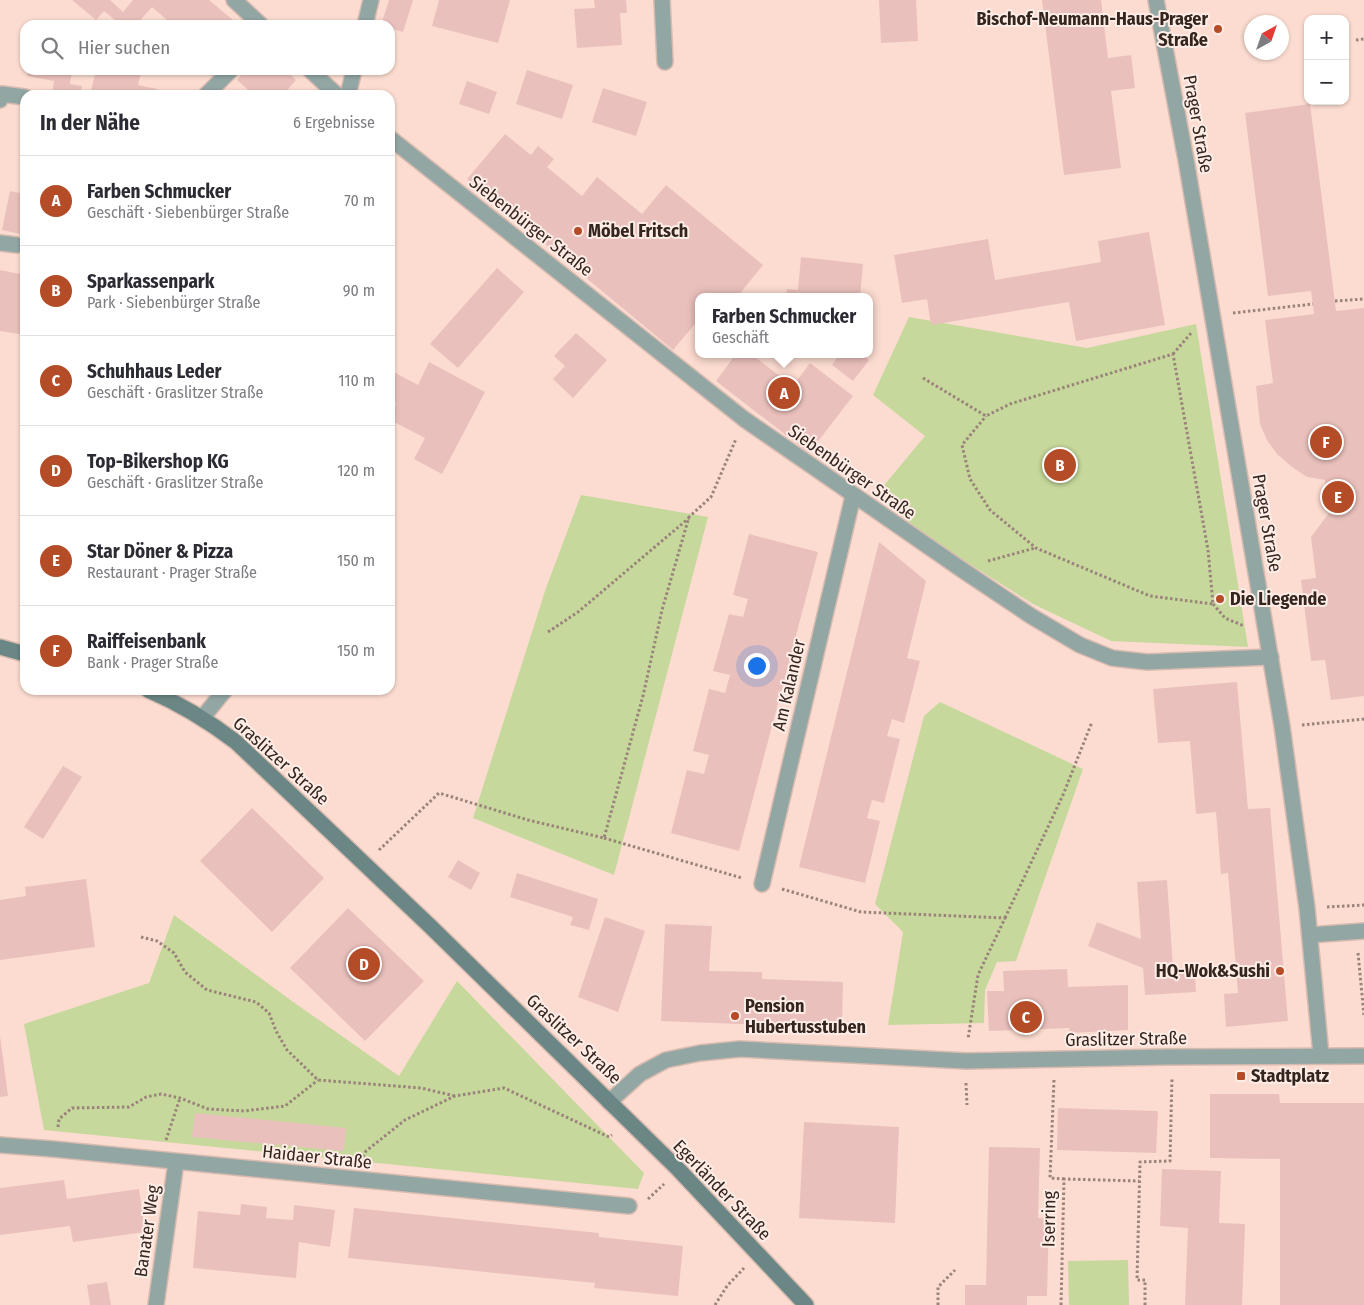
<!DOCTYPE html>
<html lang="de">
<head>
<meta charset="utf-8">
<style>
	:root { --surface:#fff; --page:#f2f2f3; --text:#2b2b33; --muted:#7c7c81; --line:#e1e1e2; --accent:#b34c27 }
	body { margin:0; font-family:"Fira Sans Condensed",sans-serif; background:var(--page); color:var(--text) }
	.controls { position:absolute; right:15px; top:15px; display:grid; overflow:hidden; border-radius:10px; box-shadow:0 1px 4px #0004 }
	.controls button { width:45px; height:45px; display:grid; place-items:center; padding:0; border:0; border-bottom:1px solid var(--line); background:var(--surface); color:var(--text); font:25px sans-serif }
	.compass { position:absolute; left:1244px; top:15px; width:45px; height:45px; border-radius:50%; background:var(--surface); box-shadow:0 1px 4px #0004; rotate:40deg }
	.you { position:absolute; left:756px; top:665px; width:18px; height:18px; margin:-12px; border:4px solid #fff; border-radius:50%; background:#1a73e8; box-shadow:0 0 0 8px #1a73e833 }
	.badge { display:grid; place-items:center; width:32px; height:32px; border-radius:50%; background:var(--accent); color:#fff; font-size:16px; font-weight:700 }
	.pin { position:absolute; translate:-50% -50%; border:2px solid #fff; box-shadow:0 1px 5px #0006 }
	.popup { position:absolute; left:695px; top:293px; width:178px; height:65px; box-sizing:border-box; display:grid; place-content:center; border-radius:10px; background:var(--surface); filter:drop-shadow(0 1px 4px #0005); font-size:16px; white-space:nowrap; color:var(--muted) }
	.popup b { font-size:19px; color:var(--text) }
	.popup::after { content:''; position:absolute; left:50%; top:100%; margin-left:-10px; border:10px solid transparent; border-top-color:var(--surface) }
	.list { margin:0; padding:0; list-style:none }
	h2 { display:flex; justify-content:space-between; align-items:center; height:65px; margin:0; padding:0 20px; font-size:21px }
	h2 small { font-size:16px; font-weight:400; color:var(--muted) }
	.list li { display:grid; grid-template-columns:32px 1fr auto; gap:15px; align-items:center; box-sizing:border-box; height:90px; padding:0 20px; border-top:1px solid var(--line) }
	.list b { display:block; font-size:19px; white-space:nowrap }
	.list p { margin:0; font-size:16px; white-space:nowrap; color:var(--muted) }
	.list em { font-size:16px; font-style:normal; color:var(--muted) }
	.icon { flex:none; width:28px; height:28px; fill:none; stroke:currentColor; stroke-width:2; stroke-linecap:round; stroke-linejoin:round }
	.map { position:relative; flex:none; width:1364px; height:1305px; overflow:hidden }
	.search { position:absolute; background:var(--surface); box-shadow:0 1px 4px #0004; left:20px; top:20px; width:375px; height:55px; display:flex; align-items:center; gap:12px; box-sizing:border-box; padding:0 18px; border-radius:15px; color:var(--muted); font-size:19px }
	.panel { position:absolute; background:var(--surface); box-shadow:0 1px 4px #0004; left:20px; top:90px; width:375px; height:605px; border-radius:15px }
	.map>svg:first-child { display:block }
</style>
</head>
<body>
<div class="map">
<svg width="1364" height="1305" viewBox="0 0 1364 1305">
	<rect width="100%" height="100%" fill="#fcdcd0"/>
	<!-- green -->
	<g fill="#c6d89b">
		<polygon points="909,317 1087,348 1196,324 1248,647 1111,641 1033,604 930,539 876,495 925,436 873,395"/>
		<polygon points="581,495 708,517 614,875 473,818 546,588"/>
		<polygon points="940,702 1083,769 1016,961 997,962 985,990 984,1023 888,1025 903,932 875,904 924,716"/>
		<polygon points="174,915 296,1004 399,1076 457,981 644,1173 638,1189 44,1130 24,1024 149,983"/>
		<polygon points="1128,1260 1129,1305 1069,1305 1068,1261"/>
	</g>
	<!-- building -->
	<g fill="#eac0bc">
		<polygon points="72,0 110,0 123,12 133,0 209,0 239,25 173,25 152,7 136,25 121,25 104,11 96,20"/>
		<polygon points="389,0 413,0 403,32 390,28 390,25 381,25"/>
		<polygon points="439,0 510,0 498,43 432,26"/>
		<polygon points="594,0 626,0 627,13 620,13 622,45 577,48 574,9 595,8"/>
		<polygon points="879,0 916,0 918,41 881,43"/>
		<polygon points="1042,0 1101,0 1108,58 1131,55 1135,88 1111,91 1121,168 1064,175"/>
		<polygon points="28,70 72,70 70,84 82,86 80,95 52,95 54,81 27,76"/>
		<polygon points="96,70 130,70 141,72 138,85 157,89 155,95 90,95"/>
		<polygon points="204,70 220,70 213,77"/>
		<polygon points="245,70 285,70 296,80 283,95 254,95 237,80"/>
		<polygon points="527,70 573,85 562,119 516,104"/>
		<polygon points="467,81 497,92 489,114 459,104"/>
		<polygon points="603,88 647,102 636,136 592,122"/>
		<polygon points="1310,104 1336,311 1364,308 1364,696 1331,700 1325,660 1311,661 1301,580 1316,578 1311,537 1329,513 1325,480 1307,477 1292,467 1277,454 1267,440 1260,424 1256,386 1273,383 1265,320 1314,314 1311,291 1268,296 1245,113"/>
		<polygon points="505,134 531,155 538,146 554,159 547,167 582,196 597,177 642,214 666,185 763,265 737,297 699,297 699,319 673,350 467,179"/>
		<polygon points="10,191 25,194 25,235 2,230"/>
		<polygon points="1149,232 1165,325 1076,341 1069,302 931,325 927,299 902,303 894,255 988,239 995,280 1101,262 1098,241"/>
		<polygon points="801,257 863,264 860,297 786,297 787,289 798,290"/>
		<polygon points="497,268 524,292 458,368 430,344"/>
		<polygon points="0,270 25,275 25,335 0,331"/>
		<polygon points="576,333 607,360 573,398 553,379 565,366 554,356"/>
		<polygon points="736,354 751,354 793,386 810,363 853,396 809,453 716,381"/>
		<polygon points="840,354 862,354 869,360 853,381 832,365"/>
		<polygon points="429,362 485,392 442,474 414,459 425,438 390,420 390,415 396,403 390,400 390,370 418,385"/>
		<polygon points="749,534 818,552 739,851 671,833 687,770 704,774 709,755 693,751 709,689 725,693 730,675 713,671 729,614 743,617 748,599 733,595"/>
		<polygon points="879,542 926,581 907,658 920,661 904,723 892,719 887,736 900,739 884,803 872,800 867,818 880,821 865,883 799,867"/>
		<polygon points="1237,682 1248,809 1270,808 1288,1021 1226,1027 1224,994 1238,993 1228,873 1221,874 1216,812 1196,814 1190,741 1158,743 1153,689"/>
		<polygon points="63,766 82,777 43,839 24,827"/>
		<polygon points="252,808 324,878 272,932 200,861"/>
		<polygon points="458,860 480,873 471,890 448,877"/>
		<polygon points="517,873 598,899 589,930 570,925 573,917 510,897"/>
		<polygon points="86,879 95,947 0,960 0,900 26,896 25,887"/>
		<polygon points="1167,880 1173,968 1194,967 1196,992 1145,995 1143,968 1088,946 1097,922 1141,939 1137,882"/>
		<polygon points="348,908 424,981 365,1041 290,968"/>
		<polygon points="605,917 645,931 618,1012 578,997"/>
		<polygon points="665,924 712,926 709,971 762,972 762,979 843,982 842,1028 661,1021"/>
		<polygon points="1067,969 1068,987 1128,985 1128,1030 1070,1033 1069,1028 989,1031 987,991 1004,991 1003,971"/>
		<polygon points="0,1036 8,1096 0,1097"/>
		<polygon points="1210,1094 1279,1094 1280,1103 1364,1103 1364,1305 1280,1305 1280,1159 1210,1158"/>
		<polygon points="1058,1108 1158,1111 1156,1153 1057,1150"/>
		<polygon points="195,1113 346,1128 344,1151 192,1137"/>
		<polygon points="804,1122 899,1127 895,1223 799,1218"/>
		<polygon points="989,1147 1040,1148 1038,1218 1049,1218 1047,1296 1027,1296 1027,1305 965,1305 965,1285 986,1285"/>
		<polygon points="1162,1169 1221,1171 1219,1223 1245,1224 1242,1305 1185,1305 1188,1228 1160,1226"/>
		<polygon points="64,1180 67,1199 139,1189 145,1232 73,1242 70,1226 0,1235 0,1188"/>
		<polygon points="241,1204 267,1207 266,1218 293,1220 294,1205 335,1210 330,1247 299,1242 296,1278 193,1268 198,1211 240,1215"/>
		<polygon points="354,1208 599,1233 599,1237 683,1246 678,1296 594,1288 595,1283 348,1258"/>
		<polygon points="107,1282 111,1305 90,1305 87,1285"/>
	</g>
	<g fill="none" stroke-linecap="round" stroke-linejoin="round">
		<!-- lane casing -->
		<g stroke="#d8bbb0" stroke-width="18">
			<g id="lane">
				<polyline points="662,0 665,62"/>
				<polyline points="206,95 231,70"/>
				<polyline points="0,100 2,94 25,97"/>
				<polyline points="0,243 17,245"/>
				<polyline points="1310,935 1364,931"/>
			</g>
		</g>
		<!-- street casing -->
		<g stroke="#d8bbb0" stroke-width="18">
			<g id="street">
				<polyline points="234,0 261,25"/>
				<polyline points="1156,0 1186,160 1282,726 1307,908 1321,1055"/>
				<polyline points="365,25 371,0"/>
				<polyline points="310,70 337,95"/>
				<polyline points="348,95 354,70"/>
				<polyline points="390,138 744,419 961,569 1031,616 1080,645 1112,658 1147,662 1271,657"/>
				<polyline points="203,717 225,690"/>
				<polyline points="762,884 853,496"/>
				<polyline points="609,1102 640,1074 666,1060 700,1053 740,1049 966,1061 1166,1057 1364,1056"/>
				<polyline points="0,1145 53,1149 629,1206"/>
				<polyline points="156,1305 176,1162"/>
			</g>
		</g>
		<!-- secondary casing -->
		<g stroke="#d8bbb0" stroke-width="18">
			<g id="secondary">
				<polyline points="0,647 25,654"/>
				<path d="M148 690C181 704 207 720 236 742L431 927 679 1170 806 1305"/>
			</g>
		</g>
		<!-- path -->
		<g stroke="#9a837a" stroke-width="3" stroke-dasharray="2.5 2.5" stroke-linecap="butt">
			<polyline points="1356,40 1364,39"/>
			<polyline points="1335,301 1364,299"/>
			<polyline points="1233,313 1313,304"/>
			<polyline points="1173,354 1192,332"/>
			<polyline points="923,378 986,416 1010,404 1173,354 1208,550 1213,604 1150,596 1036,548 990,510 970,479 962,445 986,416"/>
			<polyline points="988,561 1035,548"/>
			<polyline points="1213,604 1225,618 1244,626"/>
			<polyline points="548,632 578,612 689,518"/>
			<polyline points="1302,725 1364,719"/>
			<polyline points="604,838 742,878"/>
			<polyline points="379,850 439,793 528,820 604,838 643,696 662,610 689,517 711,497 736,439"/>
			<polyline points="782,889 861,912 1005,918 978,975 968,1039"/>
			<polyline points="1327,907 1364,905"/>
			<polyline points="1005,918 1063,795 1092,722"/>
			<polyline points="141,937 157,941 174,953 185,972 207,990 256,1002 269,1013 276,1031 287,1050 318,1080 421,1088 455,1096"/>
			<polyline points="1358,953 1364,1015"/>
			<polyline points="1054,1080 1050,1178 1064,1179"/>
			<polyline points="966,1083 967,1105"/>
			<polyline points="58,1127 59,1119 72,1108 129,1107 146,1097 161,1094 180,1098 208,1109 244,1111 285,1106 318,1080"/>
			<polyline points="166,1140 180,1098"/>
			<polyline points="363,1157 366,1151 405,1120 455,1096 504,1088 609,1137 612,1135"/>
			<polyline points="648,1199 664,1184"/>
			<polyline points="715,1305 727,1286 744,1268"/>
			<polyline points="938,1305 938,1287 955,1270"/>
			<polyline points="1061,1305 1064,1179 1139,1181"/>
			<polyline points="1145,1305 1145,1280 1137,1280 1140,1162 1170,1161 1172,1077"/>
		</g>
		<!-- lane -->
		<use href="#lane" stroke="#92a6a4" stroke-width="15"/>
		<!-- street -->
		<use href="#street" stroke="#92a6a4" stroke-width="15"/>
		<!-- secondary -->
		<use href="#secondary" stroke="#6a8785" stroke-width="15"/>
	</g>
	<!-- markers -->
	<g fill="#b34c27" stroke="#feede7" stroke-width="2">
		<circle cx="1218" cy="29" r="5"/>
		<circle cx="578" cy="231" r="5"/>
		<circle cx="1220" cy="599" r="5"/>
		<circle cx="1280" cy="971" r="5"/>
		<circle cx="735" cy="1016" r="5"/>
		<rect x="1236" y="1071" width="10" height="10" rx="2.5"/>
	</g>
	<g text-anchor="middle" stroke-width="4" stroke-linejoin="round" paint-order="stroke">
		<!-- poi labels -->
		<g font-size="18" font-weight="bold" fill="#34251f" stroke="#feede7" text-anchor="start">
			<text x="1208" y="25" text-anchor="end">Bischof-Neumann-Haus-Prager<tspan x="1208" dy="21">Straße</tspan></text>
			<text x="588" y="237">Möbel Fritsch</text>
			<text x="1230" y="605">Die Liegende</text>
			<text x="1270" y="977" text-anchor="end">HQ-Wok&amp;Sushi</text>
			<text x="745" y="1012">Pension<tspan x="745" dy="21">Hubertusstuben</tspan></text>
			<text x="1251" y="1082">Stadtplatz</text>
		</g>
		<!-- street labels -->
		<g font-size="18" fill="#34251f" stroke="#feede7">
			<text transform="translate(1198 124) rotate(80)" y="6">Prager Straße</text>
			<text transform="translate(531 226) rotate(38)" y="6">Siebenbürger Straße</text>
			<text transform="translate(852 472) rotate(35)" y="6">Siebenbürger Straße</text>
			<text transform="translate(1267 523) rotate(80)" y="6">Prager Straße</text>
			<text transform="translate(789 685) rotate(-77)" y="6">Am Kalander</text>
			<text transform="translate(281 761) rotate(42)" y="6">Graslitzer Straße</text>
			<text transform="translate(574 1039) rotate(43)" y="6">Graslitzer Straße</text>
			<text transform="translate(1126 1039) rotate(-1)" y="6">Graslitzer Straße</text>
			<text transform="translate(317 1157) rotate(6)" y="6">Haidaer Straße</text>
			<text transform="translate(722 1190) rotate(46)" y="6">Egerländer Straße</text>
			<text transform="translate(1049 1219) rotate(-89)" y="6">Iserring</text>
			<text transform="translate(147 1231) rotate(-82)" y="6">Banater Weg</text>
		</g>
	</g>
</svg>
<div class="controls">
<button>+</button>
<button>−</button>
</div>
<svg class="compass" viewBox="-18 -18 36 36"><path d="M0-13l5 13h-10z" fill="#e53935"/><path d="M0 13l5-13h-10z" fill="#7c7c81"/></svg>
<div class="you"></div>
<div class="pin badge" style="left:784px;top:393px">A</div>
<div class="popup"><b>Farben Schmucker</b>Geschäft</div>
<div class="pin badge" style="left:1060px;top:465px">B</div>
<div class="pin badge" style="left:1026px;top:1017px">C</div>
<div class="pin badge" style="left:364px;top:964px">D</div>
<div class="pin badge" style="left:1338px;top:497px">E</div>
<div class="pin badge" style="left:1326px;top:442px">F</div>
<div class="search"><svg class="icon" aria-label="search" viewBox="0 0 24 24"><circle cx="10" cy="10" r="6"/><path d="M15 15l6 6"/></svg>Hier suchen</div>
<section class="panel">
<h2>In der Nähe<small>6 Ergebnisse</small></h2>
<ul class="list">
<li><span class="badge">A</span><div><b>Farben Schmucker</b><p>Geschäft · Siebenbürger Straße</p></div><em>70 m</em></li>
<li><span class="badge">B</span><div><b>Sparkassenpark</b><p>Park · Siebenbürger Straße</p></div><em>90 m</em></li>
<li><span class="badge">C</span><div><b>Schuhhaus Leder</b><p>Geschäft · Graslitzer Straße</p></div><em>110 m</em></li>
<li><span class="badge">D</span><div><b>Top-Bikershop KG</b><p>Geschäft · Graslitzer Straße</p></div><em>120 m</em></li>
<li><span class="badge">E</span><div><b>Star Döner &amp; Pizza</b><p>Restaurant · Prager Straße</p></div><em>150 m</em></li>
<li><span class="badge">F</span><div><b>Raiffeisenbank</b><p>Bank · Prager Straße</p></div><em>150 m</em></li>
</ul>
</section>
</div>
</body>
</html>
